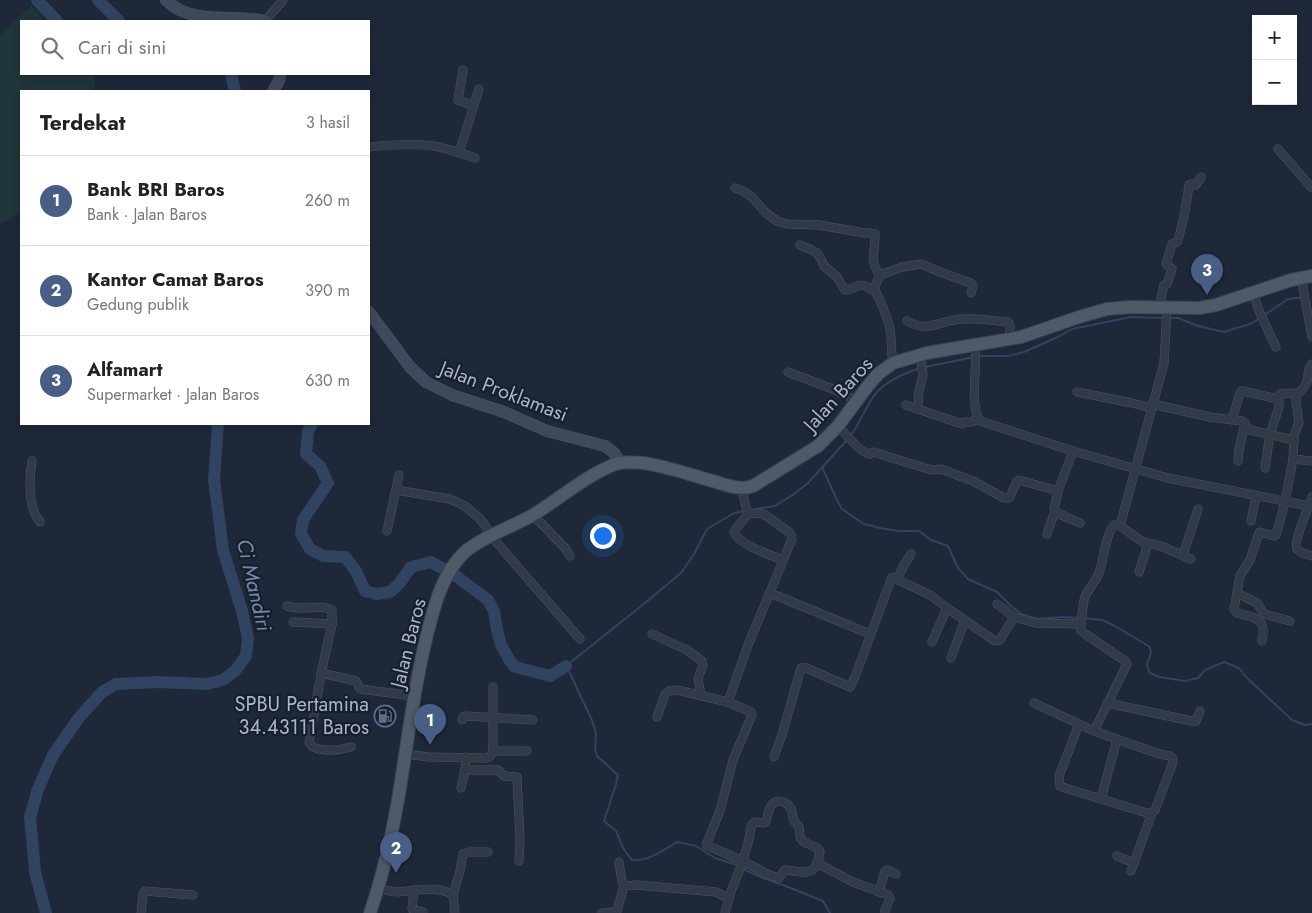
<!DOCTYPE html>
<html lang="id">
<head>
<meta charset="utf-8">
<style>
	:root { --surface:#fff; --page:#f6f6f6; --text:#222; --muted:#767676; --line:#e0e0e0; --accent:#495e85 }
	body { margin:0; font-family:Jost,sans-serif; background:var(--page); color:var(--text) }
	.controls { position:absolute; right:15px; top:15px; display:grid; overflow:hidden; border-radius:0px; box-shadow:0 2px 8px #0003 }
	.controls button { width:45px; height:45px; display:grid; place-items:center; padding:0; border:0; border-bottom:1px solid var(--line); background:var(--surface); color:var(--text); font:25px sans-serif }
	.you { position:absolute; left:602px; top:535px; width:18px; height:18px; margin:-12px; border:4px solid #fff; border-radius:50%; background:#1a73e8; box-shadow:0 0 0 8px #1a73e833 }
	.badge { display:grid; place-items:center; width:32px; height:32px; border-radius:50%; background:var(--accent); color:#fff; font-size:16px; font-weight:700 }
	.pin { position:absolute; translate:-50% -41px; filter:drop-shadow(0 1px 2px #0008) }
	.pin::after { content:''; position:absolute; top:26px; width:18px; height:15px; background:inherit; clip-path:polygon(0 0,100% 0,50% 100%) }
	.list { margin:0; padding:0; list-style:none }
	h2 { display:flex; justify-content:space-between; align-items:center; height:65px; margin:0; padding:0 20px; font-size:21px }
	h2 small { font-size:16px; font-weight:400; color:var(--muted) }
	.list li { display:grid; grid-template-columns:32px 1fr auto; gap:15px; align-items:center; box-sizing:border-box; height:90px; padding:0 20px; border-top:1px solid var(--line) }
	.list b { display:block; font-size:19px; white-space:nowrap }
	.list p { margin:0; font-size:16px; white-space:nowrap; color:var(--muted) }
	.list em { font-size:16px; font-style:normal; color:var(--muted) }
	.icon { flex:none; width:28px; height:28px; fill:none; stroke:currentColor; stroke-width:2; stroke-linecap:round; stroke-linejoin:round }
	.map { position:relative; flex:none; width:1312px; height:913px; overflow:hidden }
	.search { position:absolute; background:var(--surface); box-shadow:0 2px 8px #0003; left:20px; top:20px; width:350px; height:55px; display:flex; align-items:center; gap:12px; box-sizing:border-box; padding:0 18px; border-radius:0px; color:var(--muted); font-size:19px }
	.panel { position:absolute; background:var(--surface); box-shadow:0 2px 8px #0003; left:20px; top:90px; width:350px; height:335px; border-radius:0px }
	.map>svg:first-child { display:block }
</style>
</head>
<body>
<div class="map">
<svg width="1312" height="913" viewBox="0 0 1312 913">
	<rect width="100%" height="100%" fill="#1e2838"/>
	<!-- green -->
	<polygon fill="#203539" points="31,6 45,21 21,21 21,74 95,74 94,91 21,91 21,212 0,224 0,35"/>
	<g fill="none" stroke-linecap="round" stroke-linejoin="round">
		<!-- stream -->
		<g stroke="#304360" stroke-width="2">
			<polyline points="1263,316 1288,299 1303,297"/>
			<polyline points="1169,318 1178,318 1198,326 1224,332 1250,324 1259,319"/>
			<polyline points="978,356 1008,356 1024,352 1058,337 1072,329 1131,317 1164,318"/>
			<polyline points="925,367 974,357"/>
			<path d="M851 435C860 423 865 409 873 397 883 382 903 374 920 368"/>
			<polyline points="822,467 836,498 842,509 855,518 864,524 880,528 898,531 919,531 931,540 948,546 958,568 968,579 997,592 1011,606 1021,614 1037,619 1063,617 1079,618"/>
			<polyline points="750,510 775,506 794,494 808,483 848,439"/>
			<polyline points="1084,618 1102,620 1115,626 1150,647 1151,653 1147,664 1148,669 1150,673 1159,677 1185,681 1198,678 1205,670 1224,662 1239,668 1246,677 1292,720 1305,725 1312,724"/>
			<path d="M739 867 734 864 715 858 696 846 677 842C664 850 647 862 632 860L623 848 616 831 604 821 616 784 618 775 597 756 595 749 596 734 592 720 578 691 572 677 566 666 640 607 681 573 694 554 707 529 734 513 745 511"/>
			<polyline points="743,869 763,878 783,885 823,901 830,913"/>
		</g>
		<!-- river -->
		<g stroke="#304360" stroke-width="12">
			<polyline points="37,0 57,21"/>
			<polyline points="98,0 119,21"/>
			<polyline points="231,74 235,91"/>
			<polyline points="312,424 308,431 306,454 320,466 328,483 303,520 301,534 310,549 323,556 345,557 356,571 365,591 377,594 390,592 399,584 411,567 431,562 456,576 488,600 494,611 497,630 501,645 510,661 515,667 550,676 566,666"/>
			<polyline points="46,913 35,872 30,817 38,789 53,755 78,719 102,692 116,684 156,682 207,684 223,680 235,671 246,656 248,638 242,611 223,550 214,480 218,424"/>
		</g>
		<!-- street casing -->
		<g stroke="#4c5563" stroke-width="9">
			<g id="street">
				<polyline points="265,21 283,0"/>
				<polyline points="463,70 458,100 473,106"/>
				<path d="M369 147C389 145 412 143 433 146 447 148 461 153 475 158"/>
				<polyline points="1278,149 1312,188"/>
				<polyline points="459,153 479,89"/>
				<path d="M735 188 743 191 752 197 766 213 777 221 787 224 819 225 865 233H871L875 234C876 250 868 261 880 275L874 288C880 301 888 316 890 330 892 341 891 352 893 363"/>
				<path d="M800 245 812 250 817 253 822 261 824 266 837 277 845 290C858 290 858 279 872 290L874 288"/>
				<polyline points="880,275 902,267 921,264 940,272 971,283 973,286 971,293"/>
				<polyline points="1301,278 1312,337"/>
				<polyline points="1253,293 1260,313 1276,347"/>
				<path d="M1159 307 1164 285 1167 284 1172 269 1166 264 1172 244 1177 242C1184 223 1186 205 1189 185L1190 184 1196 185 1201 177"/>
				<path d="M907 321C929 334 942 319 964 319 979 318 994 321 1008 322L1010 325V339"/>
				<path d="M975 345C978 365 969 406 980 421L1073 451 1168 478 1309 506"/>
				<polyline points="788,372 835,390 857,401"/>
				<polyline points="1077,392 1132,403 1151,408"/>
				<path d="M1277 400 1280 394 1292 393 1297 395C1301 391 1305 387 1307 381 1309 374 1307 370 1312 364"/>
				<polyline points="1152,404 1210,417 1242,421 1250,430 1294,440"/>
				<polyline points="906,405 962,424 964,422 972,422 978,418"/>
				<polyline points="917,408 919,399 918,396 923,374 920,355"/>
				<polyline points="1232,420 1240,393 1242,391 1274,398 1279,401 1279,407 1270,434 1265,468"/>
				<path d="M838 426C844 432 863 455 870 454 872 453 873 452 874 452L889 457 932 470 941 469 973 481 1004 498H1008L1010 497 1017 481 1019 480 1058 491"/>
				<polyline points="1073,451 1058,491 1054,509 1057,513 1080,523"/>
				<polyline points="1293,459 1312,461"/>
				<path d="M32 461C29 478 28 508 40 522"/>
				<polyline points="1238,461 1239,450 1245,423"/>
				<polyline points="396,490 450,499 465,506 479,518 485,525 491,536 580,639"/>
				<path d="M748 514 735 530 734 532C739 545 770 555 783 560"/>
				<polyline points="533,515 566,549 570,556"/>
				<polyline points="1251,521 1256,496"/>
				<polyline points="1120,526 1164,363 1167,308"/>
				<polyline points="387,531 399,475"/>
				<polyline points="1047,534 1055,511"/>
				<polyline points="1183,555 1198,509"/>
				<path d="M1312 556C1307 554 1300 553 1297 549 1293 541 1309 507 1312 497"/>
				<polyline points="1139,572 1148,544"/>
				<polyline points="897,580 904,565 911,554"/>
				<polyline points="770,593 870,634"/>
				<polyline points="1237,593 1257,603 1264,614 1290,621"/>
				<polyline points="997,604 1014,617 1036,623 1081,624"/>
				<path d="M287 606C301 612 319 603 332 610V624L322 669 309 742C314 754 341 750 351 747"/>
				<polyline points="293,622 332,624"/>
				<polyline points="652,634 687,650 702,661 703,665 698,678 701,696"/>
				<path d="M1262 641C1267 618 1256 618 1237 613L1234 609 1240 576 1250 560 1259 533 1260 532 1274 536 1276 535 1277 532 1285 502 1293 459 1294 435 1299 423 1296 401 1297 395"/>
				<polyline points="932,642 947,608 995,641 1000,640 1014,617"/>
				<polyline points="951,658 965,620"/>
				<polyline points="321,673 356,681 360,689 414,696"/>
				<polyline points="1034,703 1094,731"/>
				<polyline points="1107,703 1192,721 1196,721 1200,711"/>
				<polyline points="657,717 665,694 669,691 677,690 728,702 748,645 792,539 791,535 789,532 765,515 759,513 748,514 741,488"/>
				<polyline points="462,720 463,717 466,716 533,720"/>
				<path d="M1079 724 1059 776 1060 786 1065 788 1147 813H1152L1155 810 1172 765 1173 759 1170 756 1159 754 1094 731 1127 664 1125 661 1081 631C1080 626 1083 607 1084 600 1086 591 1095 583 1099 573 1104 560 1105 535 1114 525L1120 526 1143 542 1161 546 1191 559"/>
				<polyline points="493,751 527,751"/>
				<path d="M405 754 429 757 486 758C491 757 492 754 493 749V687"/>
				<polyline points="774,757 782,735 801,668 806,668 850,687 855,677 892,577 930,595 947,608"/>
				<polyline points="465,770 498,770 504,776 517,777 520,838 519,861"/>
				<polyline points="461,788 465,770 466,757"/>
				<polyline points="1101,799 1117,739"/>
				<polyline points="1117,856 1134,863"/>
				<polyline points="619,862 622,882 625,886"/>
				<polyline points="817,863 853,882 888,895 890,899 885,910 885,913"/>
				<polyline points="1131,871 1152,813"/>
				<polyline points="625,886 636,885 716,892 729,899"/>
				<path d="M379 888C385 890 391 892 398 892 415 891 438 885 453 895"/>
				<polyline points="414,890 412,909 423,912"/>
				<polyline points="879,892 885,871 888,870 896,874"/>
				<polyline points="141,913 143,894 145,891 193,895"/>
				<polyline points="455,913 453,895 460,871 463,854 468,852 488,852"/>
				<polyline points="602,913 614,912 617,911 623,889 625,886"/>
				<path d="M725 913 731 891 742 864 749 839 751 826 755 822 764 823 766 822C768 814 769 801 780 801 784 802 783 802 787 804 794 809 791 814 794 821 795 823 798 825 799 827 800 831 799 836 801 839 806 846 816 844 820 851 816 879 806 872 785 870L779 878H778L765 873 743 861 706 845 720 811 733 760 752 715 751 712 728 702"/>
			</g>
		</g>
		<!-- secondary casing -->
		<g stroke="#4c5563" stroke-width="12">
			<g id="secondary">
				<path d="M166 0C171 4 176 9 182 11 207 22 239 15 265 21"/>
				<polyline points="273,91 279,81 280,74"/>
				<polyline points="369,312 410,367 426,382 452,395 504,412 547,431 605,446 614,453 621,463"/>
			</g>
		</g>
		<!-- primary casing -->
		<g stroke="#3b4351" stroke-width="14">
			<path id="primary" d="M370 913C384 872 393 831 400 788 408 738 414 688 426 639 433 610 442 572 466 551 484 536 512 527 533 515 559 499 584 477 613 465 639 455 689 475 716 482 728 486 741 490 753 486L818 446 838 426 867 387 878 374 893 363 927 353 1021 337 1079 317 1107 309 1131 307 1199 308 1216 305 1291 280 1312 276"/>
		</g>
		<!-- street -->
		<use href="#street" stroke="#323a48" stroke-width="8"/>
		<!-- secondary -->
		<use href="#secondary" stroke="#40495b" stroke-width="11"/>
		<!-- primary -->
		<use href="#primary" stroke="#505968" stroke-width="12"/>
	</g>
	<!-- icons -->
	<defs>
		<g id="fuel-ring" transform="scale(1.125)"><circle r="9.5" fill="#181f2c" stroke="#5c6f8a" stroke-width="1.5"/><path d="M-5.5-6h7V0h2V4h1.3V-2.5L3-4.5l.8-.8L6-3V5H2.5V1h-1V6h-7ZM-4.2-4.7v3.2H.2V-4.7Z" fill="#5c6f8a"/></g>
	</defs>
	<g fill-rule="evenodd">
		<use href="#fuel-ring" x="385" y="716"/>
	</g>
	<g text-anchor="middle" stroke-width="4.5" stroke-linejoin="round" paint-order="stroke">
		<!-- street labels -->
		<g font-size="20" fill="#acb5c5" stroke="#181f2c">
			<text transform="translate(504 391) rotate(21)" y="7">Jalan Proklamasi</text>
			<text transform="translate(838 394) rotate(-48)" y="7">Jalan Baros</text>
			<text transform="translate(408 643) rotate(-76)" y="7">Jalan Baros</text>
		</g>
		<!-- poi labels -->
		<g font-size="20" fill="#acb5c5" stroke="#181f2c" text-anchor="end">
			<text x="369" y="711">SPBU Pertamina<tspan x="369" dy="23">34.43111 Baros</tspan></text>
		</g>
		<!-- water labels -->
		<g font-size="21" font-style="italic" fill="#728ab0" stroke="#181f2c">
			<text transform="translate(254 585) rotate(77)" y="7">Ci Mandiri</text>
		</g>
	</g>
</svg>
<div class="controls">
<button>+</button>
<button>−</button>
</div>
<div class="you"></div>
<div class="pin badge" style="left:430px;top:745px">1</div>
<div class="pin badge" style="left:396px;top:873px">2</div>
<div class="pin badge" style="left:1207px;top:295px">3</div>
<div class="search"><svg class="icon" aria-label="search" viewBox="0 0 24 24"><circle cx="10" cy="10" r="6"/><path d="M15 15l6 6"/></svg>Cari di sini</div>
<section class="panel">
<h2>Terdekat<small>3 hasil</small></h2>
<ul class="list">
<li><span class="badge">1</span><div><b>Bank BRI Baros</b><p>Bank · Jalan Baros</p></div><em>260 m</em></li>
<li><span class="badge">2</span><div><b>Kantor Camat Baros</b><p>Gedung publik</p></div><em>390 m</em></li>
<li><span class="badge">3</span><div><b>Alfamart</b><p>Supermarket · Jalan Baros</p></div><em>630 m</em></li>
</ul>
</section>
</div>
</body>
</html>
